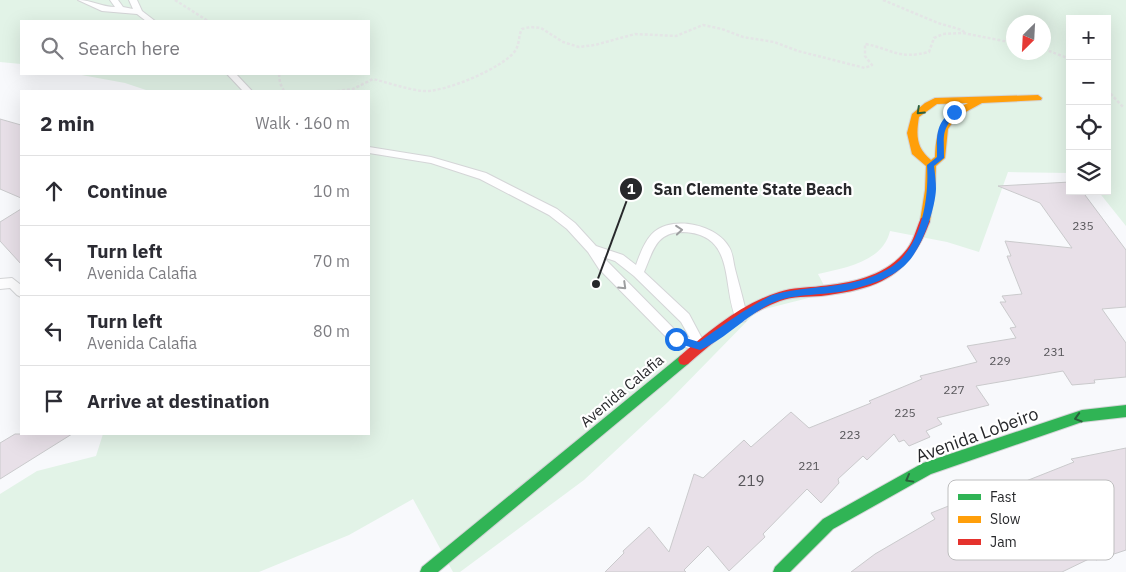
<!DOCTYPE html>
<html lang="en">
<head>
<meta charset="utf-8">
<style>
	:root { --surface:#fff; --page:#f7f7f7; --text:#2b2b33; --muted:#7c7c81; --line:#e1e1e2 }
	body { margin:0; font-family:"IBM Plex Sans",sans-serif; background:var(--page); color:var(--text) }
	.controls { position:absolute; right:15px; top:15px; display:grid; overflow:hidden; border-radius:0px; box-shadow:0 5px 20px #0002 }
	.controls button { width:45px; height:45px; display:grid; place-items:center; padding:0; border:0; border-bottom:1px solid var(--line); background:var(--surface); color:var(--text); font:25px sans-serif }
	.compass { position:absolute; left:1006px; top:15px; width:45px; height:45px; border-radius:50%; background:var(--surface); box-shadow:0 5px 20px #0002; rotate:204deg }
	.stop { position:absolute; width:15px; height:15px; margin:-11px; border:4px solid #1a73e8; border-radius:50%; background:#fff }
	.stop.end { background:#1a73e8; border-color:#fff; box-shadow:0 1px 5px #0008 }
	.list { margin:0; padding:0; list-style:none }
	h2 { display:flex; justify-content:space-between; align-items:center; height:65px; margin:0; padding:0 20px; font-size:21px }
	h2 small { font-size:16px; font-weight:400; color:var(--muted) }
	.list li { display:grid; grid-template-columns:32px 1fr auto; gap:15px; align-items:center; box-sizing:border-box; height:70px; padding:0 20px; border-top:1px solid var(--line) }
	.list b { display:block; font-size:19px; white-space:nowrap }
	.list p { margin:0; font-size:16px; white-space:nowrap; color:var(--muted) }
	.list em { font-size:16px; font-style:normal; color:var(--muted) }
	.icon { flex:none; width:28px; height:28px; fill:none; stroke:currentColor; stroke-width:2; stroke-linecap:round; stroke-linejoin:round }
	.map { position:relative; flex:none; width:1126px; height:572px; overflow:hidden }
	.search { position:absolute; background:var(--surface); box-shadow:0 5px 20px #0002; left:20px; top:20px; width:350px; height:55px; display:flex; align-items:center; gap:12px; box-sizing:border-box; padding:0 18px; border-radius:0px; color:var(--muted); font-size:19px }
	.panel { position:absolute; background:var(--surface); box-shadow:0 5px 20px #0002; left:20px; top:90px; width:350px; height:345px; border-radius:0px }
	.map>svg:first-child { display:block }
</style>
</head>
<body>
<div class="map">
<svg width="1126" height="572" viewBox="0 0 1126 572">
	<rect width="100%" height="100%" fill="#f8f9fc"/>
	<!-- green -->
	<path fill="#e2f3e7" fill-rule="evenodd" d="M0 0H1126V226L1098 191H1107V19H1070V173L1008 172 979 252 947 242 890 231C883 262 844 268 818 274L828 293 757 311 668 402 584 480 460 572H453L413 499 349 535 259 572H0V494L37 471 96 456 103 434H369V91H149L125 83 76 74H369V21H21V64L0 62ZM1014 22H1044V52H1014Z"/>
	<!-- building -->
	<g fill="#e8e0e8" stroke="#cacacc">
		<polygon points="0,119 21,125 21,198 0,189"/>
		<polygon points="1070,182 1070,191 1082,191 1126,250 1126,307 1102,309 1126,343 1126,377 1094,380 1095,383 1072,385 1063,371 976,386 989,405 937,418 942,424 926,431 930,437 909,446 904,440 899,442 894,434 867,460 863,456 838,479 839,483 821,503 807,489 763,534 765,537 729,571 708,546 684,570 686,572 605,572 624,553 623,551 649,527 669,552 694,474 703,478 744,440 751,447 791,412 809,428 871,403 869,401 922,379 920,376 977,362 967,346 1016,338 1010,328 1016,327 1000,302 1006,302 1002,296 1022,294 1007,256 1011,256 1005,241 1072,248 1040,203 998,186"/>
		<polygon points="21,209 21,264 0,241 0,222"/>
		<polygon points="15,434 72,434 0,479 0,443"/>
		<polygon points="1126,448 1126,550 1096,560 1093,557 1062,572 851,572 875,554 935,519 931,513 961,501 965,505 973,502 1074,462 1071,459"/>
	</g>
	<g fill="none" stroke-linecap="round" stroke-linejoin="round">
		<!-- lane casing -->
		<g stroke="#d4d5d7" stroke-width="2">
			<g id="lane">
				<path d="M78 0C91 0 102 7 115 7L110 0H118L123 7 133 9 129 0H137L142 11 155 21H146L137 14 102 11Z"/>
				<polygon points="227,74 236,74 252,91 243,91"/>
				<path d="M369 147 431 157 486 173 557 209 575 223 596 246 623 255 636 265C640 254 645 240 654 232 674 215 717 225 729 247 733 253 733 261 735 269 739 285 744 301 747 317L745 321 741 322 737 321C721 287 737 234 683 232 656 232 653 251 644 272L689 314 706 346 704 350 698 351 672 343 599 269 588 252 567 229 549 215 480 179 431 163 369 153ZM603 257 615 261 634 276 681 322 690 338 680 335Z"/>
				<polygon points="12,278 21,285 21,297 17,295 10,288 0,289 0,279"/>
			</g>
		</g>
		<!-- fast casing -->
		<g stroke="#d4d5d7" stroke-width="2">
			<g id="fast">
				<polygon points="684,355 688,356 690,360 688,364 438,572 420,572 422,567 680,356"/>
				<polygon points="1126,405 1126,417 1082,422 931,474 833,529 790,572 773,572 775,567 823,519 923,463 1082,410"/>
			</g>
		</g>
		<!-- slow casing -->
		<g stroke="#d4d5d7" stroke-width="2">
			<path id="slow" d="M1038 95 1042 98 1041 100 982 103 962 114 955 119 948 129 945 158 936 166 935 190 930 221 929 224H921L920 221 925 190 926 166 912 154 907 133 912 114 925 103 935 98ZM968 103C942 115 936 128 935 157L931 160C916 148 916 135 919 117L937 104Z"/>
		</g>
		<!-- jam casing -->
		<g stroke="#d4d5d7" stroke-width="2">
			<path id="jam" d="M925 217 930 221C910 277 878 289 821 296 808 297 793 296 780 301 745 314 716 340 688 364L684 365 680 364 678 360 680 356C709 331 741 304 779 292 793 287 807 288 821 286 852 283 887 276 907 249 914 240 916 229 921 218Z"/>
		</g>
		<!-- path -->
		<g stroke="#e4e5e6" stroke-width="2.5" stroke-dasharray="3 2" stroke-linecap="butt">
			<polyline points="175,0 208,21"/>
			<polyline points="883,0 938,23 962,30 965,33"/>
			<polyline points="1044,49 1070,59"/>
			<polyline points="279,74 280,83 284,91"/>
			<polyline points="1107,90 1124,108"/>
			<path d="M337 91 353 89 373 79C389 83 406 89 422 91 444 93 503 68 515 51 520 44 518 36 522 29L530 27 541 28 563 42 579 47 595 45 635 34 676 36 703 25 722 29 743 37 774 42 798 51 865 68 872 65 865 56V44C893 49 897 60 929 52L934 38 943 34 963 33 1014 43"/>
		</g>
		<!-- lane -->
		<use href="#lane" fill="#fefeff" fill-rule="evenodd"/>
		<!-- fast -->
		<use href="#fast" fill="#30b455" fill-rule="evenodd"/>
		<!-- slow -->
		<use href="#slow" fill="#ff9f0a" fill-rule="evenodd"/>
		<!-- jam -->
		<use href="#jam" fill="#e5322d" fill-rule="evenodd"/>
	</g>
	<!-- one-way arrows -->
	<defs><path id="oneway-chevron" d="M-2-3.5L2.5 0L-2 3.5" fill="none" stroke-width="1.6" stroke-linecap="round" stroke-linejoin="round" transform="scale(1.25)"/></defs>
	<g stroke="#2b603c">
		<use href="#oneway-chevron" transform="translate(920 111) rotate(137)"/>
		<use href="#oneway-chevron" transform="translate(1078 418) rotate(164)"/>
		<use href="#oneway-chevron" transform="translate(909 479) rotate(151)"/>
	</g>
	<g stroke="#9d9ea0">
		<use href="#oneway-chevron" transform="translate(679 230) rotate(-5)"/>
		<use href="#oneway-chevron" transform="translate(623 286) rotate(44)"/>
	</g>
	<!-- route -->
	<path fill="#1a73e8" d="M951 111 957 112C941 132 944 133 944 158L934 166C935 174 936 182 936 189 935 210 922 248 907 263 892 279 866 286 845 291 825 295 795 294 777 301 750 311 725 340 700 350L673 342V336L676 335 699 342C719 328 738 314 759 302 765 299 770 295 776 294 798 288 822 288 844 284 863 281 888 273 902 258 923 235 929 195 927 165L937 157C937 136 935 126 951 111Z"/>
	<g text-anchor="middle" stroke-width="4.5" stroke-linejoin="round" paint-order="stroke">
		<!-- number labels -->
		<g font-size="12" fill="#57565a">
			<text x="1083" y="230">235</text>
			<text x="1054" y="356">231</text>
			<text x="1000" y="365">229</text>
			<text x="954" y="394">227</text>
			<text x="905" y="417">225</text>
			<text x="850" y="439">223</text>
			<text x="809" y="470">221</text>
		</g>
		<!-- street labels -->
		<g font-size="15" fill="#27282b" stroke="#fff">
			<text transform="translate(622 391) rotate(-40)" y="5">Avenida Calafia</text>
		</g>
		<!-- near-number labels -->
		<g font-size="15" fill="#57565a">
			<text x="751" y="486">219</text>
		</g>
		<!-- near-street labels -->
		<g font-size="18" fill="#27282b" stroke="#fff">
			<text transform="translate(977 435) rotate(-20)" y="6">Avenida Lobeiro</text>
		</g>
	</g>
	<!-- legend -->
	<rect x="948" y="480" width="166" height="80" rx="8" fill="#fff" stroke="#bebebf" stroke-width="1"/>
	<rect x="958" y="494" width="23" height="6" fill="#30b455"/>
	<rect x="958" y="516" width="23" height="7" fill="#ff9f0a"/>
	<rect x="958" y="539" width="23" height="6" fill="#e5322d"/>
	<g font-size="14" fill="#27282b">
		<text x="990" y="502">Fast</text>
		<text x="990" y="524">Slow</text>
		<text x="990" y="547">Jam</text>
	</g>
	<!-- callouts -->
	<path fill="none" stroke="#27282b" stroke-width="2" d="M596 284L631 189"/>
	<g fill="#27282b" stroke="#fff" stroke-width="2">
		<circle cx="596" cy="284" r="5"/>
		<circle cx="631" cy="189" r="12"/>
	</g>
	<g font-size="15" text-anchor="middle" font-weight="bold" fill="#fff">
		<text x="631" y="194">1</text>
	</g>
	<g font-size="16" text-anchor="middle" font-weight="bold" fill="#27282b" stroke="#fff" stroke-width="4.5" stroke-linejoin="round" paint-order="stroke">
		<text x="753" y="195">San Clemente State Beach</text>
	</g>
</svg>
<div class="controls">
<button>+</button>
<button>−</button>
<button><svg class="icon" aria-label="locate" viewBox="0 0 24 24"><circle cx="12" cy="12" r="6"/><path d="M12 2v4M12 18v4M2 12h4M18 12h4"/></svg></button>
<button><svg class="icon" aria-label="layers" viewBox="0 0 24 24"><path d="M12 4l9 5-9 5-9-5zM3 14l9 5 9-5"/></svg></button>
</div>
<svg class="compass" viewBox="-18 -18 36 36"><path d="M0-13l5 13h-10z" fill="#e53935"/><path d="M0 13l5-13h-10z" fill="#7c7c81"/></svg>
<div class="stop" style="left:676px;top:339px"></div>
<div class="stop end" style="left:954px;top:112px"></div>
<div class="search"><svg class="icon" aria-label="search" viewBox="0 0 24 24"><circle cx="10" cy="10" r="6"/><path d="M15 15l6 6"/></svg>Search here</div>
<section class="panel">
<h2>2 min<small>Walk · 160 m</small></h2>
<ul class="list">
<li><svg class="icon" aria-label="ahead" viewBox="0 0 24 24"><path d="M12 20V5M6 11l6-6 6 6"/></svg><div><b>Continue</b></div><em>10 m</em></li>
<li><svg class="icon" aria-label="left" viewBox="0 0 24 24"><path d="M17 20v-9H6M10 6l-5 5 5 5"/></svg><div><b>Turn left</b><p>Avenida Calafia</p></div><em>70 m</em></li>
<li><svg class="icon" aria-label="left" viewBox="0 0 24 24"><path d="M17 20v-9H6M10 6l-5 5 5 5"/></svg><div><b>Turn left</b><p>Avenida Calafia</p></div><em>80 m</em></li>
<li><svg class="icon" aria-label="arrive" viewBox="0 0 24 24"><path d="M6 21V4h12l-3 4 3 4H6"/></svg><div><b>Arrive at destination</b></div></li>
</ul>
</section>
</div>
</body>
</html>
